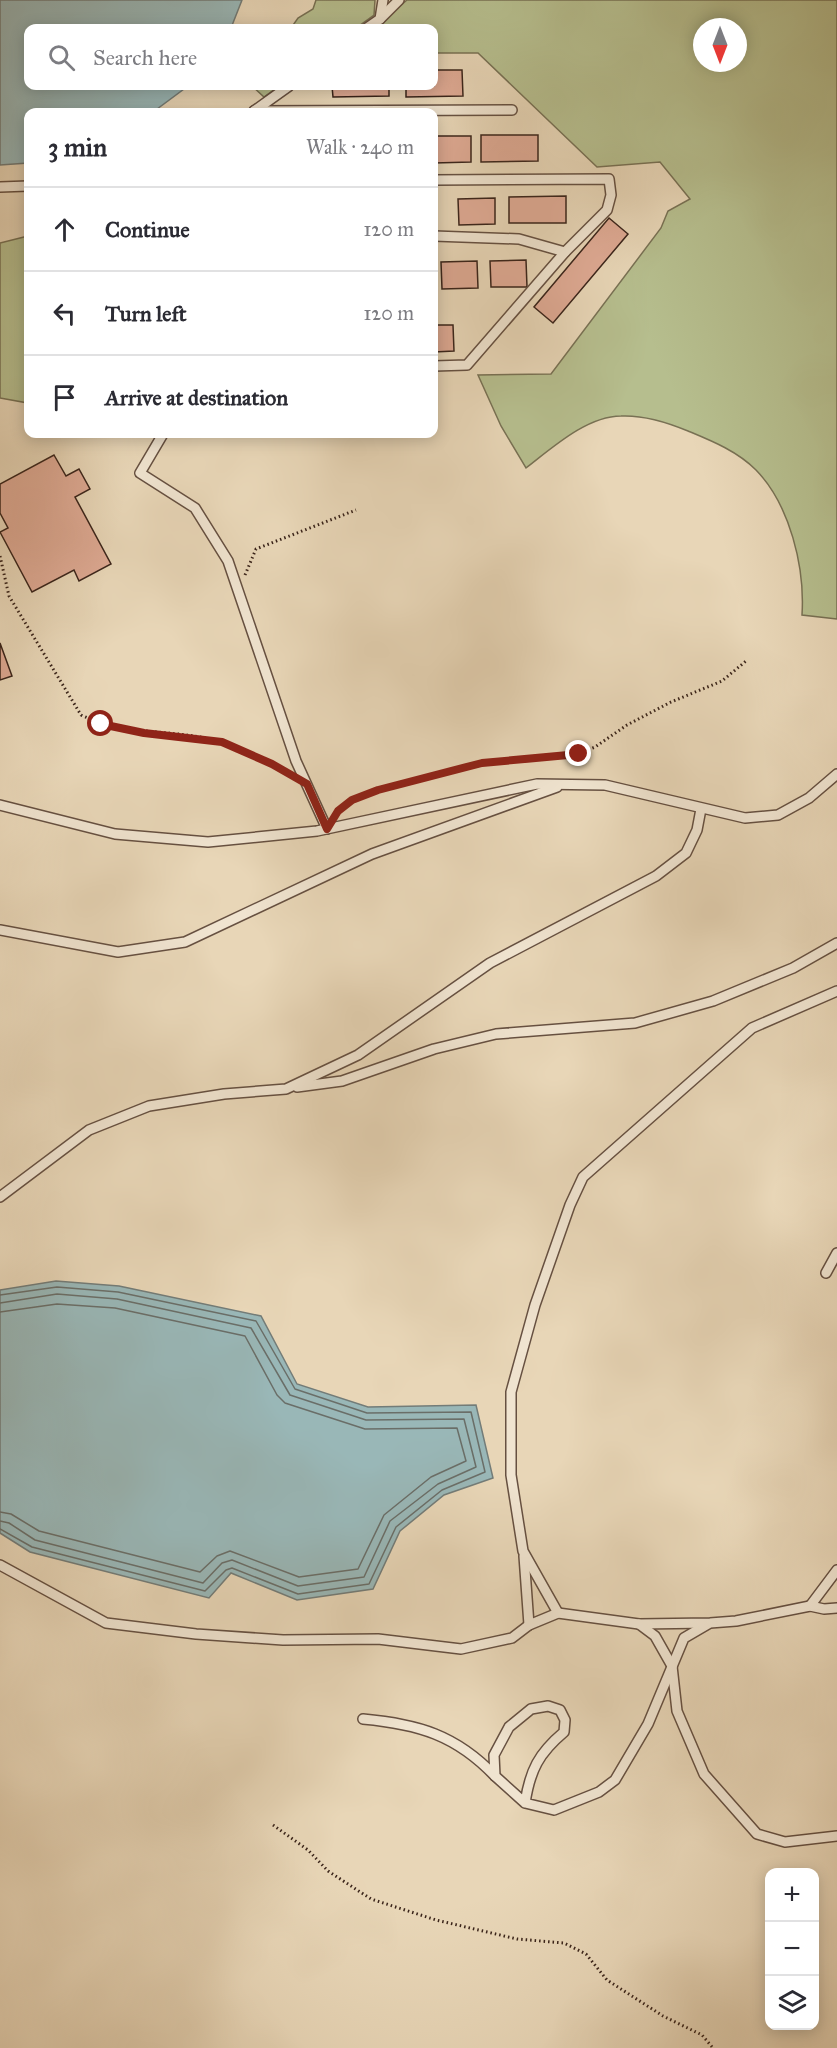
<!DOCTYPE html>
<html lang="en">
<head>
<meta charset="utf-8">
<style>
	:root { --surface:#fff; --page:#f2f2f3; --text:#2b2b33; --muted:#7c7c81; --line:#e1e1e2 }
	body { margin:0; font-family:"IM FELL Great Primer",serif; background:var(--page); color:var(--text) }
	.controls { position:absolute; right:18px; bottom:18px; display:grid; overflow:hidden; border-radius:12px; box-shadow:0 3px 15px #0003 }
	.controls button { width:54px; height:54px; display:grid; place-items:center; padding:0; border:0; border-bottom:2px solid var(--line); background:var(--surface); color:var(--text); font:30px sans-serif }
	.compass { position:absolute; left:693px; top:18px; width:54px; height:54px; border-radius:50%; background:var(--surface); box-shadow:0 3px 15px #0003; rotate:180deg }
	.stop { position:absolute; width:18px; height:18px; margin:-14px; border:4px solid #8f2418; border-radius:50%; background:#fff }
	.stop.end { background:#8f2418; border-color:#fff; box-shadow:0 2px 6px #0008 }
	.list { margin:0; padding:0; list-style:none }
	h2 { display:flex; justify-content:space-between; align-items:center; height:78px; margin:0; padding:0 24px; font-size:26px }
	h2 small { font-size:20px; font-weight:400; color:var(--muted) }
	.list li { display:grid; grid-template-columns:39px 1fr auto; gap:18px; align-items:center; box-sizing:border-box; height:84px; padding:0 24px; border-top:2px solid var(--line) }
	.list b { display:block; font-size:22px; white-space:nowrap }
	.list em { font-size:20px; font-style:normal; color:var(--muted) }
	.icon { flex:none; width:33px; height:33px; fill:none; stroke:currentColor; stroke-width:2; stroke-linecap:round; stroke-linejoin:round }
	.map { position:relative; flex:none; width:837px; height:2048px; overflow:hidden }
	.search { position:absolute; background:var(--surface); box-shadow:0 3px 15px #0003; left:24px; top:24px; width:414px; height:66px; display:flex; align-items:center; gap:15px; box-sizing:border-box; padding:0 21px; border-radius:12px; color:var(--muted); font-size:22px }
	.panel { position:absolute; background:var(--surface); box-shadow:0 3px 15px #0003; left:24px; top:108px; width:414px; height:330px; border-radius:12px }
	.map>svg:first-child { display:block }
</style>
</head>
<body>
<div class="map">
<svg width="837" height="2048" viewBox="0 0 837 2048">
	<rect width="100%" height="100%" fill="#e8d6b7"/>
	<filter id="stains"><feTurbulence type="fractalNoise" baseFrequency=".00333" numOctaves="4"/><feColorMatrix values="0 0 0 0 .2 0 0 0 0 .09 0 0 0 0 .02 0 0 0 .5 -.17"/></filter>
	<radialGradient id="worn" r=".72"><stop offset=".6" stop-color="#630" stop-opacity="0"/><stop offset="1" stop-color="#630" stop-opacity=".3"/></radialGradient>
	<!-- green -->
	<g fill="#b6be8e" stroke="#787154" stroke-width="1.5" fill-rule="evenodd">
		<polygon points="316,0 375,0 374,15 356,28 291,28 298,18 313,9"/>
		<path d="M407 0H837V619L802 615C805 567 790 505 756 470 737 451 712 441 688 431 669 423 643 415 621 416 587 416 552 448 526 468L501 426 478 375 551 374 661 228 668 211 690 199 660 162 597 167 478 53H434V28H374ZM702 27H738V63H702Z"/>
		<polygon points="252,86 279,86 264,97"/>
		<polygon points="28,236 28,403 0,398 0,243"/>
	</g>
	<!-- water -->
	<g fill="#99b7b7" stroke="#737c78" stroke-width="1.5">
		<polygon points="0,0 242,0 231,28 28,28 28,86 188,86 153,112 28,112 28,163 0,165"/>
		<polygon points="56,1281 119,1286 261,1316 297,1384 368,1407 476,1405 493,1478 444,1495 400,1531 373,1589 297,1600 231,1573 209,1598 30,1552 0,1533 0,1290"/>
	</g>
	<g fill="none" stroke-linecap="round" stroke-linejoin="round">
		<!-- shore -->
		<g stroke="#6a6e68" stroke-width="1.5">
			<polyline points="0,1295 57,1287 118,1292 256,1321 295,1389 367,1413 471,1412 485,1472 442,1490 396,1527 369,1584 298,1594 232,1568 226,1570 205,1591 32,1547 0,1529"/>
			<polyline points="0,1303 57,1294 117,1299 251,1328 290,1395 366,1420 464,1419 476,1467 438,1484 390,1521 364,1577 298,1586 232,1560 222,1563 203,1583 35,1540 9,1523 0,1521"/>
			<polyline points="0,1312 57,1304 115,1308 245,1336 277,1395 285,1403 365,1429 457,1428 466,1461 431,1477 384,1515 358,1569 299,1577 230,1551 217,1556 200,1572 39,1531 11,1514 0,1512"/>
		</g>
	</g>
	<!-- building -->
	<g fill="#dea993" stroke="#3a241a" stroke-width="1.5">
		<polygon points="434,70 462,70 463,96 406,97 406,86 434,86"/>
		<polygon points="332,86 389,86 389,96 333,97"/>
		<polygon points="481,135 538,135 538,161 481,162"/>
		<polygon points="434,136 471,136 471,162 434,163"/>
		<polygon points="566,196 566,223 509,223 509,197"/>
		<polygon points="495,198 495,224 459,225 458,199"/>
		<polygon points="609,218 628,234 553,323 534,307"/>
		<polygon points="526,260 527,287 491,287 490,261"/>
		<polygon points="477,261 478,288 442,289 441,262"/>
		<polygon points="434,325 453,325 454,351 434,352"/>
		<polygon points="54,455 66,476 79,469 90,489 75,497 111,564 79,581 74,570 32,592 0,532 8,528 0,513 0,484"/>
		<polygon points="0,643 12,676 0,680"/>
	</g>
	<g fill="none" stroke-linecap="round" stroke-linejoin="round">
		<!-- lane casing -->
		<g stroke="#665041" stroke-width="12">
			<g id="lane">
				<polyline points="380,19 399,0"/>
				<polyline points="367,28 380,19 383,0"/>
				<polyline points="254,111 512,110"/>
				<polyline points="254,111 289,86"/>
				<polyline points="434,180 609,179 611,195 607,210 565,252 467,365 434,366"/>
				<polyline points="0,187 28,186"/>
				<polyline points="434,236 519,239 565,252"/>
				<polyline points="163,434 140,473 195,508 228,561 296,761 327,829"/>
				<polyline points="0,805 115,834 208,842 317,831 537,784 605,785 745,818 778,815 809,798 837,774"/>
				<polyline points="0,930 118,952 185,942 372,854 557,787"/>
				<polyline points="297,1087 342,1081 434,1049 496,1034 635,1023 713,1001 793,968 837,943"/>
				<polyline points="0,1197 89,1130 149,1106 224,1094 286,1089 358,1055 490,963 656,876 686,853 697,830 701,809"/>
				<polyline points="826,1273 837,1253"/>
				<polyline points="524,1556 529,1625"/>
				<polyline points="0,1565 106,1623 196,1634 283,1640 378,1639 461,1649 512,1638 529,1625 558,1613 639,1624 710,1623 736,1621 810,1606 824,1609 837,1608"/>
				<polyline points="810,1606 837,1570"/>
				<polyline points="558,1613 523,1551 511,1475 511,1392 535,1305 570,1205 583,1177 752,1028 837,991"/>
				<polyline points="639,1624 655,1636 672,1666 677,1711 704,1774 757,1834 785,1842 837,1836"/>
				<path d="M363 1719C418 1724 456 1735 495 1776"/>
				<path d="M525 1803C530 1770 539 1753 564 1732L565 1720 560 1710 548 1706 531 1709 509 1727 494 1755 495 1776 525 1803 554 1810 599 1792 615 1780 648 1724 684 1638 708 1624"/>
			</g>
		</g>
		<!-- path -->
		<g stroke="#3a241a" stroke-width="3" stroke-dasharray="1.5 3" stroke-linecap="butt">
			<path d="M0 556 9 596 81 715C129 737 174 728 222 742 245 749 269 762 290 774"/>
			<polyline points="245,575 256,549 356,510"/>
			<polyline points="335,815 352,800 378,790 481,763 578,754 595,747 627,725 671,702 722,681 746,661"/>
			<polyline points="273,1825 308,1850 328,1871 371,1899 436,1920 517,1939 564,1943 586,1954 607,1980 663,2016 702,2035 713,2048"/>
		</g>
		<!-- lane -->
		<use href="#lane" stroke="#f0e4d0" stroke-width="9"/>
	</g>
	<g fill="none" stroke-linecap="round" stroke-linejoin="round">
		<!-- route -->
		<polyline stroke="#8f2418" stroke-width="8" points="101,724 144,733 222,742 272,764 307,784 327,829 338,811 352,800 378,790 482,763 579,754"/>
	</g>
	<rect width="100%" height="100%" filter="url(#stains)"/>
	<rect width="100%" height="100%" fill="url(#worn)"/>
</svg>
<div class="controls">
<button>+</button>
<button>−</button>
<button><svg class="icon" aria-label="layers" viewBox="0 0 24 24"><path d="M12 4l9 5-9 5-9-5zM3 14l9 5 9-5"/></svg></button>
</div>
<svg class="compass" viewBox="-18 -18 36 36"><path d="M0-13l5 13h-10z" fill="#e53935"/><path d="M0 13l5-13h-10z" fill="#7c7c81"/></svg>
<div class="stop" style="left:101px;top:724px"></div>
<div class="stop end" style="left:579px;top:754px"></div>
<div class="search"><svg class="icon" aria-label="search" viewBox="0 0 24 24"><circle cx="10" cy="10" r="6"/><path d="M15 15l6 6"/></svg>Search here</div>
<section class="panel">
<h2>3 min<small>Walk · 240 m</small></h2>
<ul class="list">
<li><svg class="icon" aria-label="ahead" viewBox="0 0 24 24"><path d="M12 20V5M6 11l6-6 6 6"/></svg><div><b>Continue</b></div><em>120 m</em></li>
<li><svg class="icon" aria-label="left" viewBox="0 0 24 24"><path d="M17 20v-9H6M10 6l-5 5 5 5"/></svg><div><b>Turn left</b></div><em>120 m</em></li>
<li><svg class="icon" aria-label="arrive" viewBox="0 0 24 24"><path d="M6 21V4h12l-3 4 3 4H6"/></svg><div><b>Arrive at destination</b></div></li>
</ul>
</section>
</div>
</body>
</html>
